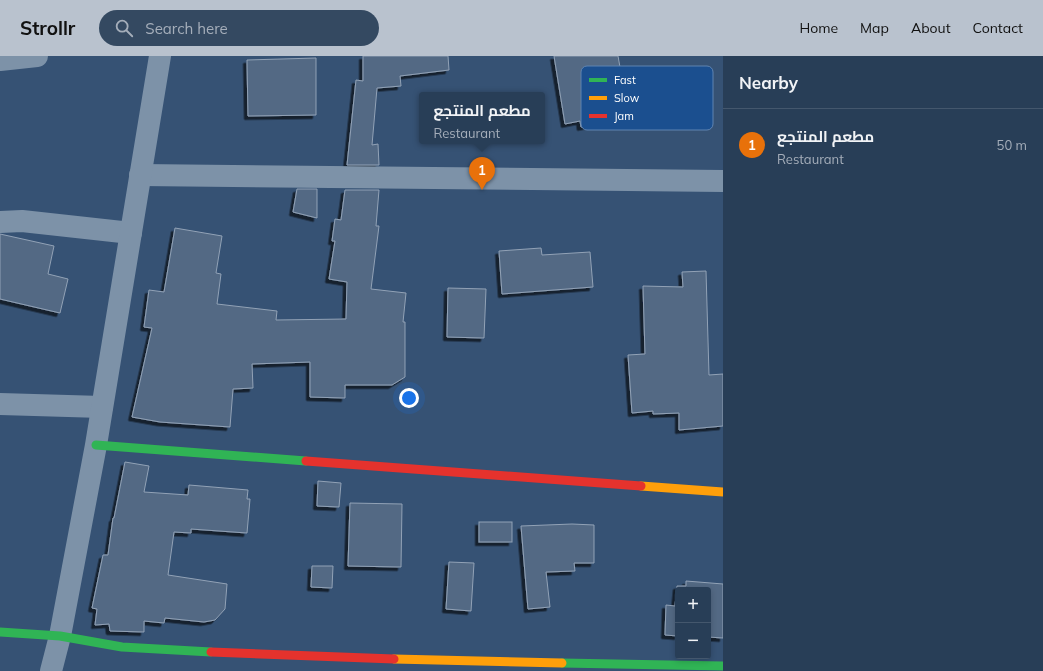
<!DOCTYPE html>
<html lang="en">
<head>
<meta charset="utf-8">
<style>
	:root { --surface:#283e57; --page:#344961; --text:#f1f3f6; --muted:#a5aeba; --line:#44576d; --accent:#b9c2ce }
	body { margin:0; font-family:Mulish,Cairo,sans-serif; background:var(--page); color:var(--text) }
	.controls { position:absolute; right:12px; bottom:12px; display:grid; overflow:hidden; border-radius:4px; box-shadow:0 2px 6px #0003 }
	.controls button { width:36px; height:36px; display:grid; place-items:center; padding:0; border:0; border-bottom:1px solid var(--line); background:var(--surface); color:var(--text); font:20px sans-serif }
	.you { position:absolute; left:409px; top:342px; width:14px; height:14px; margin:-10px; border:3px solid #fff; border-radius:50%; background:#1a73e8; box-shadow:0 0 0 6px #1a73e833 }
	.badge { display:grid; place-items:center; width:26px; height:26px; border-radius:50%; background:var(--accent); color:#fff; font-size:13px; font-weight:700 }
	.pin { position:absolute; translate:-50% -33px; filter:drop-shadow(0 1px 2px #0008) }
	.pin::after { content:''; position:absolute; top:21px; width:14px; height:12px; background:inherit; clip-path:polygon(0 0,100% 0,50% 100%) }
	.popup { position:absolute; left:419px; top:36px; width:126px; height:52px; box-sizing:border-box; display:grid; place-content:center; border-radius:4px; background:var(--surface); filter:drop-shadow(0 1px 3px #0005); font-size:13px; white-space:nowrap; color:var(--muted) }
	.popup b { font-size:15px; color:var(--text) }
	.popup::after { content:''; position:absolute; left:50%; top:100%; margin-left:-8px; border:8px solid transparent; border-top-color:var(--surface) }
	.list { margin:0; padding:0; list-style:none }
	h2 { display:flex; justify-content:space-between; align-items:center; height:52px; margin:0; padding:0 16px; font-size:17px }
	h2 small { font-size:13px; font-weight:400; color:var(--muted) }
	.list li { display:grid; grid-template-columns:26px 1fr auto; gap:12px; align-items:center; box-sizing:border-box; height:72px; padding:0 16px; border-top:1px solid var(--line) }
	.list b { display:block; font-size:15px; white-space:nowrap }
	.list p { margin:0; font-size:13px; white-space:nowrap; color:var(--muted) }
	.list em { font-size:13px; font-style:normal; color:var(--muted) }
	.icon { flex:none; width:22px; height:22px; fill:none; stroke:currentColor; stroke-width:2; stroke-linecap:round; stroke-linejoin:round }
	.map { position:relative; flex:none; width:723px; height:615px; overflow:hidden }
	header { display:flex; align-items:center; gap:24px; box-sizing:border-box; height:56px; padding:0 20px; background:var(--accent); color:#111 }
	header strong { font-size:19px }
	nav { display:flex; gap:22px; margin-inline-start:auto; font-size:14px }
	.search { width:280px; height:36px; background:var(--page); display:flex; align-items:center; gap:10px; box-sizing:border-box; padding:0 14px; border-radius:22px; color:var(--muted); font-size:15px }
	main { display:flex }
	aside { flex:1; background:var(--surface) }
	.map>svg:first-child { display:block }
</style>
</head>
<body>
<header>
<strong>Strollr</strong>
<div class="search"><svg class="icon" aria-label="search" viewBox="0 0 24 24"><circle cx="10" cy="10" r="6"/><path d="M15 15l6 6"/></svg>Search here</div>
<nav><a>Home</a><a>Map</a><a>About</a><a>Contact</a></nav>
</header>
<main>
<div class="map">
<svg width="723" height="615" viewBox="0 0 723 615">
	<defs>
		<filter id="shadow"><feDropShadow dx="-3.5" dy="3.5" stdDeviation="0" flood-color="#0009"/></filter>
	</defs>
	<rect width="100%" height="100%" fill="#365274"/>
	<!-- building -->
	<g fill="#526984" stroke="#92a2b6" filter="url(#shadow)">
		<polygon points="363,0 448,0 449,14 400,20 401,30 377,32 372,89 378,88 379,109 347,109 356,24 363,25"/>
		<polygon points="554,0 618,0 628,56 609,60 610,65 581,71 580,65 565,68"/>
		<polygon points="316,2 316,59 248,60 247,4"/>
		<polygon points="297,133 317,133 317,162 293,156"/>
		<polygon points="345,134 379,134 376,170 379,170 371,233 406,237 403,266 405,266 405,321 392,329 345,329 345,342 310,341 310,306 252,308 253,332 233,333 230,371 160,366 132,361 152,272 144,271 149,234 164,236 175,172 222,180 216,217 221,218 217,248 277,255 276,264 346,263 347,226 329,223 335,185 332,185 335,163 341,164"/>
		<polygon points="0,178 54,190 48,218 68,223 60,257 0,243"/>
		<polygon points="541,192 542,199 590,196 593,231 502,238 499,195"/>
		<polygon points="706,215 709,319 723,318 723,370 679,374 679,357 653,358 653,355 632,357 628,299 645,298 643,230 683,231 682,216"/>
		<polygon points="448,232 486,233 484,282 447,281"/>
		<polygon points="125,406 149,410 144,436 188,439 189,429 248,434 247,443 250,443 247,477 191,473 191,477 174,476 168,519 227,528 225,553 215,564 204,566 165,562 164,567 144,565 144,576 110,575 109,568 95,569 97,553 92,552 103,499 108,499 113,462 114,462"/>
		<polygon points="318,425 341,427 339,451 317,450"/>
		<polygon points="350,447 402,448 401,511 348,510"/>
		<rect x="479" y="466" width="33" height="20"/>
		<polygon points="572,468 594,469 594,507 574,507 575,515 546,516 550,551 528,553 521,470"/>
		<polygon points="449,506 474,507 471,555 446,553"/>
		<polygon points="312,510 333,510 332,532 311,531"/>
		<polygon points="686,525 723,528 723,582 708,581 708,534 678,534 678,580 665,579 666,549 675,550 677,530 686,530"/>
	</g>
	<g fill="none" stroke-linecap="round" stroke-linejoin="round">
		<!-- street -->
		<g stroke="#7d92a8" stroke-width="22">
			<polyline points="0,4 37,0"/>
			<polyline points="140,119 723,125"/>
			<polyline points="0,166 22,165 131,177"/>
			<polyline points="0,348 102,351"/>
			<polyline points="51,615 60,580 96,389 160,0"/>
		</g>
		<!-- fast -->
		<g stroke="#30b455" stroke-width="9">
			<polyline points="96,389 306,405"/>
			<polyline points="0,576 60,580 122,591 211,596"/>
			<polyline points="562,607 723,610"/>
		</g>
		<!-- slow -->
		<g stroke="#ff9f0a" stroke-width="9">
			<polyline points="641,430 723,436"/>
			<polyline points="394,603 562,607"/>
		</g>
		<!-- jam -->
		<g stroke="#e5322d" stroke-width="9">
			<polyline points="306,405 641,430"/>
			<polyline points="211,596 394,603"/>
		</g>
	</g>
	<!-- legend -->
	<rect x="581" y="10" width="132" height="64" rx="6" fill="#1b4f8f" stroke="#5f84b1" stroke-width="1"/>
	<rect x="589" y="22" width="18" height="4" fill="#30b455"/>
	<rect x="589" y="40" width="18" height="4" fill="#ff9f0a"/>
	<rect x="589" y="58" width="18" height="4" fill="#e5322d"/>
	<g font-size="11" fill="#fff">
		<text x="614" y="28">Fast</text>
		<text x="614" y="46">Slow</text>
		<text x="614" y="64">Jam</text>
	</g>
</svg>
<div class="controls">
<button>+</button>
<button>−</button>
</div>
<div class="you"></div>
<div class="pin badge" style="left:482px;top:134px;background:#e8710a">1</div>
<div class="popup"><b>مطعم المنتجع</b>Restaurant</div>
</div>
<aside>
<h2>Nearby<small></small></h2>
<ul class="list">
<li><span class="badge" style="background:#e8710a">1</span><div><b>مطعم المنتجع</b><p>Restaurant</p></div><em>50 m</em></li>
</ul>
</aside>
</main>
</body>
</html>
